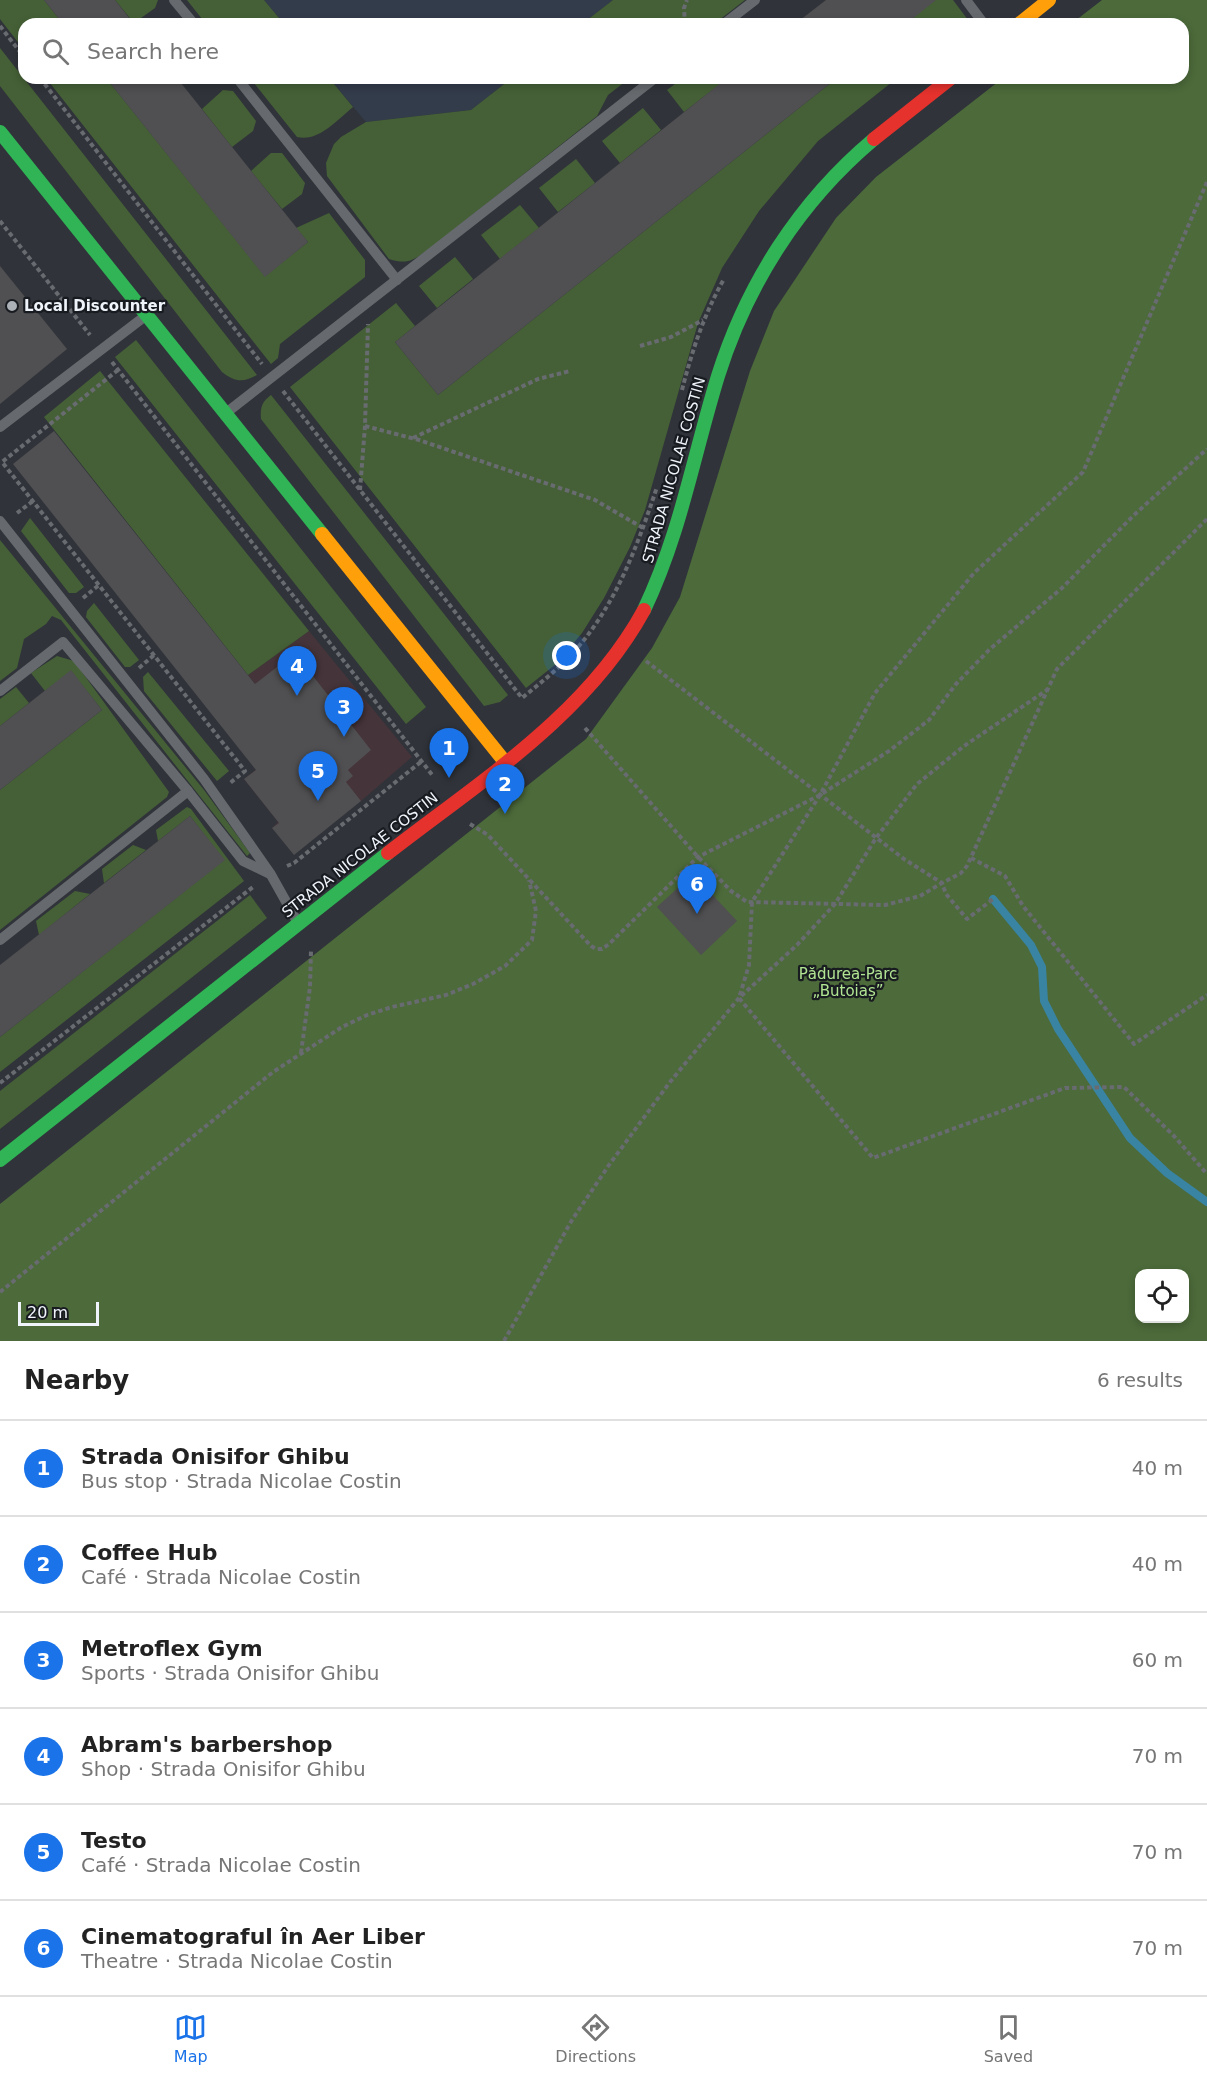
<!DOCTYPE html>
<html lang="en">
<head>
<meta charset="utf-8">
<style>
	:root { --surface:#fff; --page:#f6f6f6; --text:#222; --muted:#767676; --line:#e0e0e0; --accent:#1a73e8 }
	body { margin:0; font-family:"DejaVu Sans",sans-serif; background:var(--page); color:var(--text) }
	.controls { position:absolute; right:18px; bottom:18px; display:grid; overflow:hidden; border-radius:12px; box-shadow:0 3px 9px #0003 }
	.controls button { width:54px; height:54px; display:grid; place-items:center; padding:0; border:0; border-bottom:2px solid var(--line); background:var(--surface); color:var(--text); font:30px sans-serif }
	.scale { position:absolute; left:18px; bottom:15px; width:81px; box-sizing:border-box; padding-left:6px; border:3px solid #eff4fb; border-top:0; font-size:16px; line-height:21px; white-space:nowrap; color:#eff4fb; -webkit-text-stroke:4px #181b20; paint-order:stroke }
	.you { position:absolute; left:567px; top:656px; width:21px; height:21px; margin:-15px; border:4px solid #fff; border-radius:50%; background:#1a73e8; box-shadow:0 0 0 9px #1a73e833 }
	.badge { display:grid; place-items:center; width:39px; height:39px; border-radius:50%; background:var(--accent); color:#fff; font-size:20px; font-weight:700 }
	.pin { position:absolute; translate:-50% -50px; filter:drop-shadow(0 2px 3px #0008) }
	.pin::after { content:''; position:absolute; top:32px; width:21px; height:18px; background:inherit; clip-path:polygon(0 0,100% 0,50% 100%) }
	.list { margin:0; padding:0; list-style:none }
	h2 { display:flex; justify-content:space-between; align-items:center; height:78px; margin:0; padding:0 24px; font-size:26px }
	h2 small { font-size:20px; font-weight:400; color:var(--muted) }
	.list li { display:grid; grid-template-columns:39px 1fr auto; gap:18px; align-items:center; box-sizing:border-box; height:96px; padding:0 24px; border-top:2px solid var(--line) }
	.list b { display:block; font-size:22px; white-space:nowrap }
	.list p { margin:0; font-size:20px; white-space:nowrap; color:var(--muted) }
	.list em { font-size:20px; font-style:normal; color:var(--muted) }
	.icon { flex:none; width:33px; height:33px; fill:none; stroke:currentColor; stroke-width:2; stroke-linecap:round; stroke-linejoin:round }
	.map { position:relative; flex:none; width:1207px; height:1341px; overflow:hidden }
	.search { position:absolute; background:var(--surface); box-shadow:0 3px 9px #0003; left:18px; right:18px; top:18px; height:66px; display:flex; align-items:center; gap:15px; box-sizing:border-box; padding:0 21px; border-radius:18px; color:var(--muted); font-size:22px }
	.sheet { height:654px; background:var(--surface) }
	nav { display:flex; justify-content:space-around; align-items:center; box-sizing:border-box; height:84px; border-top:2px solid var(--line); background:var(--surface); font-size:16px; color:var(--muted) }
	nav a { display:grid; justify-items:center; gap:3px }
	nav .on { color:var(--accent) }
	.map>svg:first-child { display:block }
</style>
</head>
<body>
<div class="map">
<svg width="1207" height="1341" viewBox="0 0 1207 1341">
	<rect width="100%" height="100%" fill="#30343a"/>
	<!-- commercial -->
	<polygon fill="#453439" points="309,631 412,757 361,801 272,828 278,822 244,779 297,737 248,675"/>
	<!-- built -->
	<g fill="#333c4b">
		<polygon points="264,0 613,0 582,24 284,24"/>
		<polygon points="329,78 512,78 471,110 366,122"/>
	</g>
	<!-- green -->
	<g fill="#456036">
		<polygon points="0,0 44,0 63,24 24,24 24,50 0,19"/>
		<polygon points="115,0 158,0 155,8 134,23"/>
		<polygon points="187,0 264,0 284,24 206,24"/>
		<polygon points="613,0 745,0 714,24 582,24"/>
		<polygon points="928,0 953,0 968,20 963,24 906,24"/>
		<path d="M0 48 257 375C243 383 235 382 222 372L0 86Z"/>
		<polygon points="46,78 106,78 265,276 308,242 296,228 329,213 365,260 365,277 280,344 278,358 271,364"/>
		<path d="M250 78H329L353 107C337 120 319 142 297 137Z"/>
		<path d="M512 78H630L608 95 597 116 429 249C413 260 409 265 389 259L327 176 326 163 334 144 341 137 366 122 471 110Z"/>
		<polygon points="683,78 721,78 724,81 684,112 667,90"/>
		<polygon points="837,78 897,78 818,141 759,211 722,268 698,323 645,510 630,547 604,598 582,633 556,664 526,688 290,387 396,303 415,326 395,342 438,395"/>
		<polygon points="223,90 233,91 256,121 253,131 232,147 202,109"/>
		<polygon points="643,108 661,130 620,163 602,141"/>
		<polygon points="271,153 282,153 305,183 302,194 282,209 251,171"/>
		<polygon points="576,159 595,183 558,212 539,188"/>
		<polygon points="520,205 539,228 500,259 481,235"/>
		<polygon points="455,257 473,279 437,308 419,286"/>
		<polygon points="136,340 426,707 406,724 115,357"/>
		<polygon points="100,371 309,631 248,675 44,417"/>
		<path d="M271 395 508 695 500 702 484 706 261 419C260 407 262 402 271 395Z"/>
		<polygon points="30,518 84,587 76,593 69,593 21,531"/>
		<polygon points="0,540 204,790 250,853 247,856 61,620 52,616 46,624 24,639 17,668 0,681"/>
		<polygon points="94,603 139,660 130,667 125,667 86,617 87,611"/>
		<polygon points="57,656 74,661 169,792 167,797 0,930 0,790 102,710 71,671 45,691 31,673"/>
		<polygon points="148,672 229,771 217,781 144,691 143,677"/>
		<polygon points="16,687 29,703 0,726 0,699"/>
		<polygon points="187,807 191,809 244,881 0,1072 0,1037 224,860 190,816 158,841 156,830"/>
		<polygon points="133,845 146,850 104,883 102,869"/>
		<polygon points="75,891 90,894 39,935 36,921"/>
		<polygon points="250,895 267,918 0,1129 0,1091"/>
	</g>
	<!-- forest -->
	<path fill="#4c6a3a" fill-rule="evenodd" d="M1102 0H1207V1341H0V1204L586 739 652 648 680 597 750 371 774 311 836 218 876 177 1003 78H1183V24H1071ZM1140 1274H1184V1318H1140Z"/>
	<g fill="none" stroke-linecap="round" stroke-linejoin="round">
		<!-- stream -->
		<polyline stroke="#3a84a3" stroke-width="8" points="993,899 1031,945 1042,967 1044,1001 1058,1029 1130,1138 1167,1173 1207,1202"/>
	</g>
	<!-- building -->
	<g fill="#504f51">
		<polygon points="44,0 115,0 134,24 63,24"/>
		<polygon points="826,0 936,0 906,24 795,24"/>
		<polygon points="106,78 177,78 308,242 265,277"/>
		<polygon points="727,78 837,78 438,395 395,342"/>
		<polygon points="0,266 67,349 0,404"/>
		<polygon points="54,431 255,684 295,653 371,750 348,770 353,776 346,782 361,801 294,855 272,828 279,823 244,779 256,770 13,464"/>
		<polygon points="71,670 102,710 0,790 0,726"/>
		<polygon points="190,816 225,860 0,1037 0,965"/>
		<polygon points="693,874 737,921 701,955 657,907"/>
	</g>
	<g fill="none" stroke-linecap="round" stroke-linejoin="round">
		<!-- path -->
		<g stroke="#686b70" stroke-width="4" stroke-dasharray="4.5 3" stroke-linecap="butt">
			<polyline points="685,24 684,8 687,0"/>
			<polyline points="0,26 24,57"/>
			<polyline points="40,78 262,364"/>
			<polyline points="1207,182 1083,472 974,573 875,693 820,795 752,902 749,965 739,998 873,1158 1065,1088 1124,1087 1174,1136 1207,1174"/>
			<polyline points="0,221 90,335"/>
			<polyline points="640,346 671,337 703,320"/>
			<polyline points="112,362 433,776"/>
			<polyline points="118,370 2,462 245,771 230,783"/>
			<path d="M682 390C692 351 704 314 724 279"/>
			<path d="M283 391 522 698C539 684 556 671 571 655 615 608 637 547 657 487"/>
			<polyline points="365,426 419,440 595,500 643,528"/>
			<polyline points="413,438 538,379 570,371"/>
			<polyline points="360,490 365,426 368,324"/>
			<polyline points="17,513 33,501"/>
			<polyline points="83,598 99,585"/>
			<polyline points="646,661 904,859 942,883 961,873 967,866 1057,669 1207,519"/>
			<polyline points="139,668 154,655"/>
			<polyline points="585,728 698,857 731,891 747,902 885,905 920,896 942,883 946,894 967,919 993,899"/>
			<polyline points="470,824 488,835 591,946 596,949 602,949 609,944 698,857 820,795 889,751 929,720 956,684 990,649 1062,588 1134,515 1207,449"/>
			<polyline points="971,858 1005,876 1023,906 1134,1044 1207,995"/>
			<polyline points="287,866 294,863 422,761"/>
			<polyline points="301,1053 310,987 311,951"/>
			<polyline points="0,1083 253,887"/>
			<polyline points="0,1292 273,1072 342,1027 367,1015 392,1007 446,995 473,984 505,966 532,940 536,911 529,880"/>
			<polyline points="504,1341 572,1220 609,1165 670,1082 739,998 797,945 835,904 876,838 917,784 964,746 1047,690"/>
		</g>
		<!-- lane -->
		<g stroke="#666a6e" stroke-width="10">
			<polyline points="174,0 194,24"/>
			<polyline points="966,0 984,24"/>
			<polyline points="724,24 755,0"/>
			<polyline points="237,78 397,280"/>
			<polyline points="226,413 655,78"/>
			<polyline points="0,427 144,317"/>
			<polyline points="0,521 204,779 270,873 298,923"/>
			<polyline points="0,691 63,642 188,791"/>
			<polyline points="0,940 188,791 243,861 268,873"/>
		</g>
		<!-- fast -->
		<g stroke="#30b455" stroke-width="14">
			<polyline points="0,132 322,534"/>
			<path d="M644 610C681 532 693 457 718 376 747 284 799 202 874 139"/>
			<polyline points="0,1160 388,853"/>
		</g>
		<!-- slow -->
		<g stroke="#ff9f0a" stroke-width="14">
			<polyline points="1019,24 1049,0"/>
			<polyline points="322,534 505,762"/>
		</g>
		<!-- jam -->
		<g stroke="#e5322d" stroke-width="14">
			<polyline points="874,139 951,78"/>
			<path d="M388 853C479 782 587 715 644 610"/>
		</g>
	</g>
	<!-- markers -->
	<circle fill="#acb1b7" stroke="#181b20" stroke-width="2" cx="12" cy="306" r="6"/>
	<g text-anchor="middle" stroke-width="4.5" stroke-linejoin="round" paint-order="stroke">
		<!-- poi labels -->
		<g font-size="15" font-weight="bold" fill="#eff4fb" stroke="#181b20" text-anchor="start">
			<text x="24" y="311">Local Discounter</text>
		</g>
		<!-- street labels -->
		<g font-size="15" fill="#eff4fb" stroke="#181b20">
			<text transform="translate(674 470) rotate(-74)" y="5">STRADA NICOLAE COSTIN</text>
			<text transform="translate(360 855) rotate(-38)" y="5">STRADA NICOLAE COSTIN</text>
		</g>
		<!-- park labels -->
		<g font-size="15" fill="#b1e592" stroke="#181b20">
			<text x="848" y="979">Pădurea-Parc<tspan x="848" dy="17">„Butoiaș”</tspan></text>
		</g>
	</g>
</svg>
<div class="controls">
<button><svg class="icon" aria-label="locate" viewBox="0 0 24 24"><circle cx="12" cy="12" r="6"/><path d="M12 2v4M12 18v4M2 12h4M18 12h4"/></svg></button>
</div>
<div class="scale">20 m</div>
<div class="you"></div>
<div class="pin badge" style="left:449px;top:778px">1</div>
<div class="pin badge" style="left:505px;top:814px">2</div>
<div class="pin badge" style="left:344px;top:737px">3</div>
<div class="pin badge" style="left:297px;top:696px">4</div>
<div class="pin badge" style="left:318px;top:801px">5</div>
<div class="pin badge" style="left:697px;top:914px">6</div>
<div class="search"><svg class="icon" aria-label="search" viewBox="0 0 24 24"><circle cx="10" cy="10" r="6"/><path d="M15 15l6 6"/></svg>Search here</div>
</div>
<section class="sheet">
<h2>Nearby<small>6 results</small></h2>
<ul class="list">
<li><span class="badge">1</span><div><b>Strada Onisifor Ghibu</b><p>Bus stop · Strada Nicolae Costin</p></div><em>40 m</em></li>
<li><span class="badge">2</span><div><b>Coffee Hub</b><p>Café · Strada Nicolae Costin</p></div><em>40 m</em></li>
<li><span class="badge">3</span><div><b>Metroflex Gym</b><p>Sports · Strada Onisifor Ghibu</p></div><em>60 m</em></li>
<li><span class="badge">4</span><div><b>Abram's barbershop</b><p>Shop · Strada Onisifor Ghibu</p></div><em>70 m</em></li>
<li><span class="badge">5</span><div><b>Testo</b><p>Café · Strada Nicolae Costin</p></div><em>70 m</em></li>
<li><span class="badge">6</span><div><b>Cinematograful în Aer Liber</b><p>Theatre · Strada Nicolae Costin</p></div><em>70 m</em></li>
</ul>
</section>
<nav>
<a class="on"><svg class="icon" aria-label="map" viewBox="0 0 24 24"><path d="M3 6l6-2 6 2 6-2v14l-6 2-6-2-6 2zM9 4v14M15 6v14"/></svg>Map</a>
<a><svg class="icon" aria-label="directions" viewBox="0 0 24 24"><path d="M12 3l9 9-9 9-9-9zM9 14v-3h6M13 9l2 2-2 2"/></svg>Directions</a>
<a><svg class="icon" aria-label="saved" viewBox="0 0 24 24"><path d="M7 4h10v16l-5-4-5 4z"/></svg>Saved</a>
</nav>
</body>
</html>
